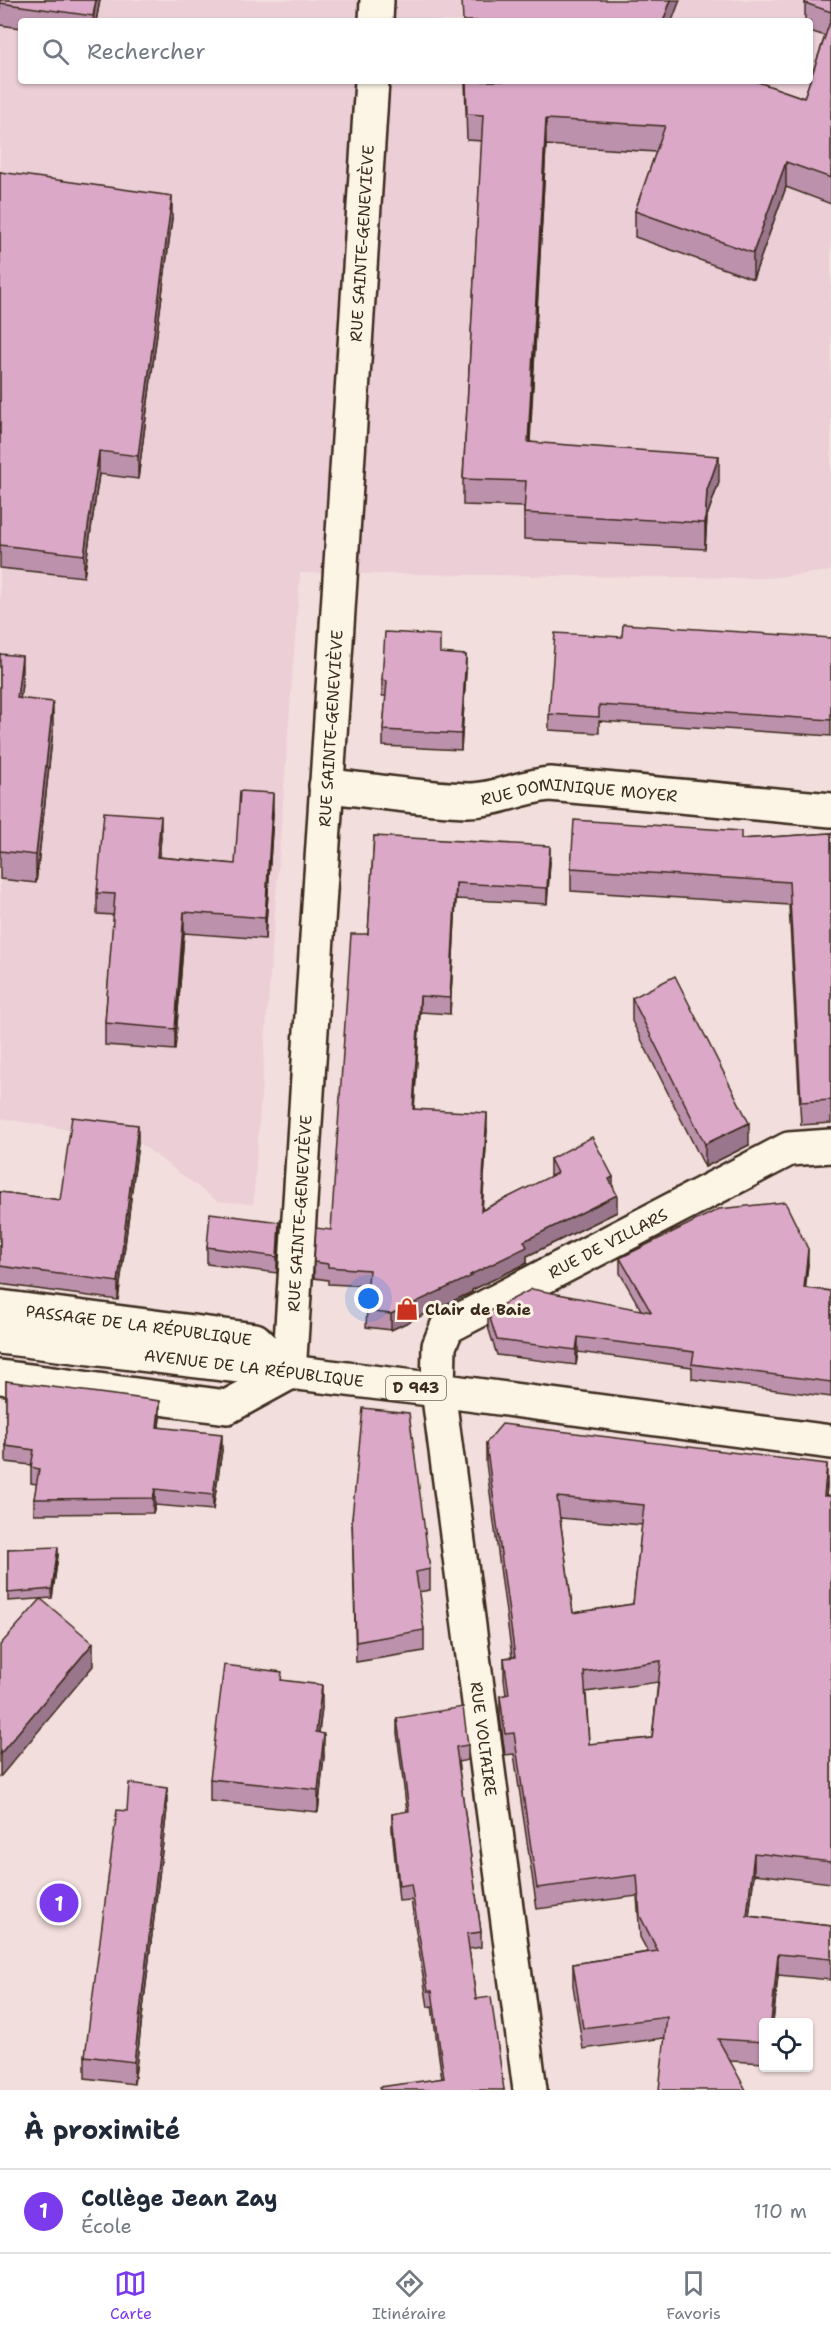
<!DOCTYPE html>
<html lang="fr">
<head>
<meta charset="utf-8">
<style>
	:root { --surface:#fff; --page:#f6f6f7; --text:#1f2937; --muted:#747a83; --line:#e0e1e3; --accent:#7c3aed }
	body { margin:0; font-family:"Shantell Sans",sans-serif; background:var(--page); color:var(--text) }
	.controls { position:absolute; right:18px; bottom:18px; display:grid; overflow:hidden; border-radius:6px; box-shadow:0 2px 4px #0004 }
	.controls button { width:54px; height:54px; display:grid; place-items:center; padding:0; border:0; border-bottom:2px solid var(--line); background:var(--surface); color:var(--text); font:30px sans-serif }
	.you { position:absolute; left:369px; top:1299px; width:21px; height:21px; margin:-15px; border:4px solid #fff; border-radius:50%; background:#1a73e8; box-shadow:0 0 0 9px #1a73e833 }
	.badge { display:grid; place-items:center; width:39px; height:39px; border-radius:50%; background:var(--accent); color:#fff; font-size:20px; font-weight:700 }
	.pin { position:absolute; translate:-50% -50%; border:3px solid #fff; box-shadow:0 2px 6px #0006 }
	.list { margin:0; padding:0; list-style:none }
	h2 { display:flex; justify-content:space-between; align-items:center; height:78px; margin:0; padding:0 24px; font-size:26px }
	h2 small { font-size:20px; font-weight:400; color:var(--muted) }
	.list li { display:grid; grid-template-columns:39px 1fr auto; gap:18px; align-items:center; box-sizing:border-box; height:84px; padding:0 24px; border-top:2px solid var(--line) }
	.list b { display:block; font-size:22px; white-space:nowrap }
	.list p { margin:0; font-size:20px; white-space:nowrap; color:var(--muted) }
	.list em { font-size:20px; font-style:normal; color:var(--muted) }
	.icon { flex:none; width:33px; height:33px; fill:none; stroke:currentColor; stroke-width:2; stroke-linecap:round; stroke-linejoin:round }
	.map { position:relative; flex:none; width:831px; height:2090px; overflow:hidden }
	.search { position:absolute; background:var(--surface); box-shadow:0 2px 4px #0004; left:18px; right:18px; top:18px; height:66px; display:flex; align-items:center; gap:15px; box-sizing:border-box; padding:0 21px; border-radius:6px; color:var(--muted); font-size:22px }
	.sheet { height:162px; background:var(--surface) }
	nav { display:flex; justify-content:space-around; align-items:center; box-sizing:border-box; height:84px; border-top:2px solid var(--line); background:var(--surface); font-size:16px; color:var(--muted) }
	nav a { display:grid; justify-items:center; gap:3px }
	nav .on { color:var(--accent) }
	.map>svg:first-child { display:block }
</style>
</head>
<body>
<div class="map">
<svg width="831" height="2090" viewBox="0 0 831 2090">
	<rect width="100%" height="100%" fill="#f2dedc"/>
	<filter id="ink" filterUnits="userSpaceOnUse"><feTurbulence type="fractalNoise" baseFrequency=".0167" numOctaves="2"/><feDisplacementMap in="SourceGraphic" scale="12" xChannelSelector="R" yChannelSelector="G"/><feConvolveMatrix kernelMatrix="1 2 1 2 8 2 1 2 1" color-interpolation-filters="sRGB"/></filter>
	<g filter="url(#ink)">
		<!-- built -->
		<path fill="#ebced6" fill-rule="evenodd" d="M0 0H831V571L767 578 300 573 253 1204 217 1201 137 1141 0 1118ZM21 21H810V81H21Z"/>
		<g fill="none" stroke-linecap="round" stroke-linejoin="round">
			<!-- minor casing -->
			<g stroke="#3b2a1e" stroke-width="38">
				<g id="minor">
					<polyline points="376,21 377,0"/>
					<path id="s1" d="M326 786C374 790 421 799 469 800 498 800 522 786 550 784L831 810"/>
					<path id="s2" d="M0 1307 255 1340 289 1373"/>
					<path id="s3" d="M289 1373 372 81"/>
					<polyline points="0,1377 227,1407 289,1373"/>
					<path id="s4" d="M438 1390 530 2090"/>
				</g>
			</g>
			<!-- major casing -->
			<g stroke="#3b2a1e" stroke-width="38">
				<g id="major">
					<path id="s5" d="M0 1337 438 1390 831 1442"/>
					<path id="s6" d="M438 1390 439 1346 447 1327 789 1149 831 1146"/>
				</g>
			</g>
			<!-- minor -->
			<use href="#minor" stroke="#fcf5e5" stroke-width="33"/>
			<!-- major -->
			<use href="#major" stroke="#fcf5e5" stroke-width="33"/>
		</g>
		<!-- wall -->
		<g fill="#bc91ab" stroke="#3b2a1e" stroke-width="1.5" fill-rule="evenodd">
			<polygon points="0,0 100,0 96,21 21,21 21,28 0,25"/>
			<polygon points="831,0 831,204 786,187 753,279 635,237 635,211 656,152 546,145 530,442 719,482 707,516 705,549 524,539 524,507 463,505 463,479 482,141 467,140 465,81 755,81 804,98 825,36 810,31 810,21 805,21 805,3"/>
			<polygon points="0,172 172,218 138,479 99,474 84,577 0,568"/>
			<polygon points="622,637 831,638 831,736 599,721 599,733 549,730 549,714"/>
			<polygon points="440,653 466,671 461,750 383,746 383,730 386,696 382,696 382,680"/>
			<polygon points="0,654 22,684 20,698 53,730 36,883 0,879"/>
			<polygon points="273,814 265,939 184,933 175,1050 105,1045 105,1023 114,915 97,914 97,893 161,837 159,857 235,864"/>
			<polygon points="831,833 831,1123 801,1125 789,905 571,891 571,868 741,839"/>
			<polygon points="374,836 550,862 547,904 456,899 450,1014 420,1012 414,1109 487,1129 482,1210 550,1177 550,1159 613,1187 617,1212 527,1256 527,1263 472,1290 472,1292 391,1330 366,1327 368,1286 328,1284 328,1280 314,1278 314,1262 331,1230 368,934"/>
			<polygon points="632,998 749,1145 705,1167 632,1021"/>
			<polygon points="138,1143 118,1300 0,1284 0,1192 60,1200"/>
			<polygon points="279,1239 277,1273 207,1264 207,1247"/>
			<polygon points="620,1258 808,1264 805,1288 831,1291 831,1397 692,1379 692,1367 578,1352 576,1365 497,1355 488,1327 488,1312 641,1310 620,1273"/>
			<polygon points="6,1381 160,1417 159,1427 222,1450 213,1510 155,1505 153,1513 34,1514 34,1499 37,1484 31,1483 31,1465 6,1462"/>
			<path d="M486 1443 827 1485 826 1496H831V1883L754 1874 749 1916 831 1926V1980L778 1975 773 2022H764V2063L730 2061 664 2038 583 2049 573 1985V1964L648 1952 640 1937 637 1896 537 1909 514 1754 505 1755 500 1717V1696L506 1695 504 1679V1658L512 1657 486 1463ZM560 1518 642 1525 633 1604 573 1613ZM658 1682 652 1738 589 1744 586 1692Z"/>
			<polygon points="352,1518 430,1569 430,1590 418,1592 424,1630 424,1651 356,1662"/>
			<polygon points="8,1549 58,1555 52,1598 8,1601"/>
			<polygon points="282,1680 322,1707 319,1733 324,1756 318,1812 210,1801 210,1779"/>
			<polygon points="397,1718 468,1745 468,1760 458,1762 481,1932 481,1947 469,1949 476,1999 504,2090 442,2079 432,2006 428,2007 411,1900 399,1901 392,1829 392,1814 407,1812 397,1733"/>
			<polygon points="167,1809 134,2084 85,2078 85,2056 127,1811"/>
		</g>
		<!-- shaded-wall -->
		<g fill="#99768b" stroke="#3b2a1e" stroke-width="1.5">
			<polygon points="96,0 100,0 96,21 93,21"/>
			<polygon points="671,0 680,0 672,21 663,21"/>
			<polygon points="546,119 546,145 528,468 528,442"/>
			<polygon points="786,162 786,187 753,279 753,253"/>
			<polygon points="172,196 172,218 138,479 138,456"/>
			<polygon points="99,451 99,474 84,577 84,555"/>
			<polygon points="719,456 719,482 707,516 705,549 705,523 707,490"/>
			<polygon points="466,655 466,671 461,750 461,734"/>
			<polygon points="22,656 22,684 17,726 17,698"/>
			<polygon points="53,702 53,730 36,883 36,855"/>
			<polygon points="273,793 273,814 265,939 265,918"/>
			<polygon points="161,816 161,837 157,878 157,857"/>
			<polygon points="550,846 550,862 547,904 547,888"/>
			<polygon points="456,883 456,899 450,1014 450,998"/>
			<polygon points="184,912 184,933 175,1050 175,1029"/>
			<polygon points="420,996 420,1012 413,1125 413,1109"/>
			<polygon points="487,1113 487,1129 481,1227 481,1211"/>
			<polygon points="749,1123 749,1145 705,1167 705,1144"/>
			<polygon points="138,1125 138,1143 118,1300 118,1282"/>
			<polygon points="613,1177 613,1193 609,1179"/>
			<polygon points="617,1195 617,1212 527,1256 527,1263 472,1290 472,1292 391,1330 391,1314 470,1275 524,1241"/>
			<polygon points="279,1222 279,1239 277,1273 277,1257"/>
			<polygon points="808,1249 808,1264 804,1303 804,1288"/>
			<polygon points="578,1337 578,1352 576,1365 576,1350"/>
			<polygon points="160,1401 160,1417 157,1442 157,1427"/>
			<polygon points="222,1434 222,1450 213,1510 213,1495"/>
			<polygon points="827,1464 827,1485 824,1516 824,1496"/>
			<polygon points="155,1489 155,1505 153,1513 153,1498"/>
			<polygon points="58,1547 58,1555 52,1598 52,1589"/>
			<polygon points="93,1643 93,1666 0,1777 0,1754"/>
			<polygon points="322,1685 322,1707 316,1754 316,1732"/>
			<polygon points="324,1734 324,1756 318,1812 318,1790"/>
			<polygon points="167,1788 167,1809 134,2084 134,2062"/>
			<polygon points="754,1853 754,1874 747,1936 747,1916"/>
			<polygon points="778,1954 778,1975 773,2022 771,2022"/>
		</g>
		<!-- building -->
		<g fill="#dba9c7" stroke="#3b2a1e" stroke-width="1.5" fill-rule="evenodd">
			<polygon points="0,0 96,0 93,16 0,3"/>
			<polygon points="462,0 671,0 663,21 463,21"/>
			<polygon points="806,0 831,0 831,12 805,3"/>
			<polygon points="831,19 831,178 786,162 753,253 635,211 665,126 546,119 528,442 719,456 707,490 705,523 524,513 526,481 463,479 483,115 467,114 466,81 755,81 804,98"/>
			<polygon points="0,172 172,196 138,456 99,451 84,555 0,545"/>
			<polygon points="623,624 831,638 831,720 599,705 599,717 549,714 555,633 622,637"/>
			<polygon points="385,632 440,635 440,653 466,655 461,734 383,730 387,681 382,680"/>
			<polygon points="0,654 22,656 17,698 53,702 36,855 0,851"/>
			<polygon points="240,791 273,793 265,918 184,912 175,1029 105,1023 115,894 97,893 104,812 161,816 157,857 235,864"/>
			<polygon points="574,820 741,831 741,839 831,833 831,1100 801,1102 789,882 571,868"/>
			<polygon points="374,836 550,846 547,888 456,883 450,998 420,996 413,1109 487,1113 481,1211 557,1173 550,1159 592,1137 613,1177 609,1179 617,1195 524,1241 527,1247 470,1275 472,1276 391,1314 366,1311 369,1270 328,1267 328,1264 314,1262 316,1228 331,1230 351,934 368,934"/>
			<polygon points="675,976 749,1123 705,1144 632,998"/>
			<polygon points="72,1117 138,1125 118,1282 0,1266 0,1192 60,1200"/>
			<polygon points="785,1202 808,1249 804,1288 831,1291 831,1382 692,1364 694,1352 578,1337 576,1350 497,1340 488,1312 532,1289 651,1312 620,1258 719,1209"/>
			<polygon points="210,1213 279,1222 277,1257 207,1247"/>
			<polygon points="6,1381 160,1401 157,1427 222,1434 213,1495 155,1489 153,1498 34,1499 39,1469 31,1467 34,1450 6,1446"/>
			<polygon points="363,1408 409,1413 430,1569 416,1572 424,1630 356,1642 352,1518"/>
			<path d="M502 1424 827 1464 824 1496H831V1862L754 1853 747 1916 831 1926V1959L778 1954 771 2022H764V2042L718 2039 746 2090H659L667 2017 583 2028 573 1964 658 1951 640 1916 637 1875 537 1888 514 1733 505 1734 500 1696 509 1694 504 1658 515 1657 486 1443ZM557 1497 644 1505 633 1604 573 1613ZM661 1661 652 1738 589 1744 584 1672Z"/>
			<polygon points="58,1547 52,1589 8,1593 8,1549"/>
			<polygon points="41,1599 93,1643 0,1754 0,1645"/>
			<polygon points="224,1665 282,1672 281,1680 322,1685 316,1732 324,1734 318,1790 210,1779"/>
			<polygon points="463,1707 468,1745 456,1747 481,1932 467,1934 476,1999 491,1997 504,2090 380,2090 380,2087 444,2078 432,1991 428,1991 411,1884 399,1886 392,1814 409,1811 397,1718"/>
			<polygon points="129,1783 167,1788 134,2062 85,2056 117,1810 127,1811"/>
		</g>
	</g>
	<!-- icons -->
	<defs>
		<g id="shop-bare" transform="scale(1.8)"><path d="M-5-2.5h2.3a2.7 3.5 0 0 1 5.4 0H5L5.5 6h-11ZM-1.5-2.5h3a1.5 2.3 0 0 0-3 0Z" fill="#c8321e" stroke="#fcf5e5" stroke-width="2.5" paint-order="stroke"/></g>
	</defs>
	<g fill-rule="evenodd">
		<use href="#shop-bare" x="407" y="1309"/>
	</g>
	<g text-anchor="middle" stroke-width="6" stroke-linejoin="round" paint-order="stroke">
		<!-- shield labels -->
		<rect fill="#fcf5e5" stroke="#75675a" stroke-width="1.5" x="386" y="1376" width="60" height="24" rx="4.5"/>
		<g font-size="15" font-weight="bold" fill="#3b2a1e">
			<text x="416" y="1393">D 943</text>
		</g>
		<!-- street labels -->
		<g font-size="16" fill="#3b2a1e" stroke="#fcf5e5">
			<text dy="6" stroke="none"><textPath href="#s3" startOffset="1132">RUE SAINTE-GENEVIÈVE</textPath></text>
			<text dy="6" stroke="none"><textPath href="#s3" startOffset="646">RUE SAINTE-GENEVIÈVE</textPath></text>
			<text dy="6" stroke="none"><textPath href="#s1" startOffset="255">RUE DOMINIQUE MOYER</textPath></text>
			<text dy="6" stroke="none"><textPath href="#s3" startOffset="160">RUE SAINTE-GENEVIÈVE</textPath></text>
			<text dy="6" stroke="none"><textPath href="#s6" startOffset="246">RUE DE VILLARS</textPath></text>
			<text dy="6" stroke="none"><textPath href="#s2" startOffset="140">PASSAGE DE LA RÉPUBLIQUE</textPath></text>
			<text dy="6" stroke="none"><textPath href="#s5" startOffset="256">AVENUE DE LA RÉPUBLIQUE</textPath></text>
			<text dy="6" stroke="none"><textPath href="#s4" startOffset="352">RUE VOLTAIRE</textPath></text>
		</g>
		<!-- poi labels -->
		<g font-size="16" font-weight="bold" fill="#3b2a1e" stroke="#fcf5e5" text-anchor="start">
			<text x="425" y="1315">Clair de Baie</text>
		</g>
	</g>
</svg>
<div class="controls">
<button><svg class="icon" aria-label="locate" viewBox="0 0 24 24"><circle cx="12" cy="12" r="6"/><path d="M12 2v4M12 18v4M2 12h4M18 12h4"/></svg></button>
</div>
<div class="you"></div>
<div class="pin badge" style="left:59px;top:1903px">1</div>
<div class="search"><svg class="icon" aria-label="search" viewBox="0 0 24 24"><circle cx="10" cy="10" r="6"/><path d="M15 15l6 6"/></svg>Rechercher</div>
</div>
<section class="sheet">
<h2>À proximité<small></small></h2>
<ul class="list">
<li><span class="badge">1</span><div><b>Collège Jean Zay</b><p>École</p></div><em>110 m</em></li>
</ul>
</section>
<nav>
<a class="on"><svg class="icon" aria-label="map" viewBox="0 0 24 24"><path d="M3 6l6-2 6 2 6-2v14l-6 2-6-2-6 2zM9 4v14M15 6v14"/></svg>Carte</a>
<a><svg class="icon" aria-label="directions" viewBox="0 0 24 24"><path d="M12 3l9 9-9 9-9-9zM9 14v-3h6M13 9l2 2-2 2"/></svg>Itinéraire</a>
<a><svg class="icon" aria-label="saved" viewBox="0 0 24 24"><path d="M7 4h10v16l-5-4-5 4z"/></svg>Favoris</a>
</nav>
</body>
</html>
